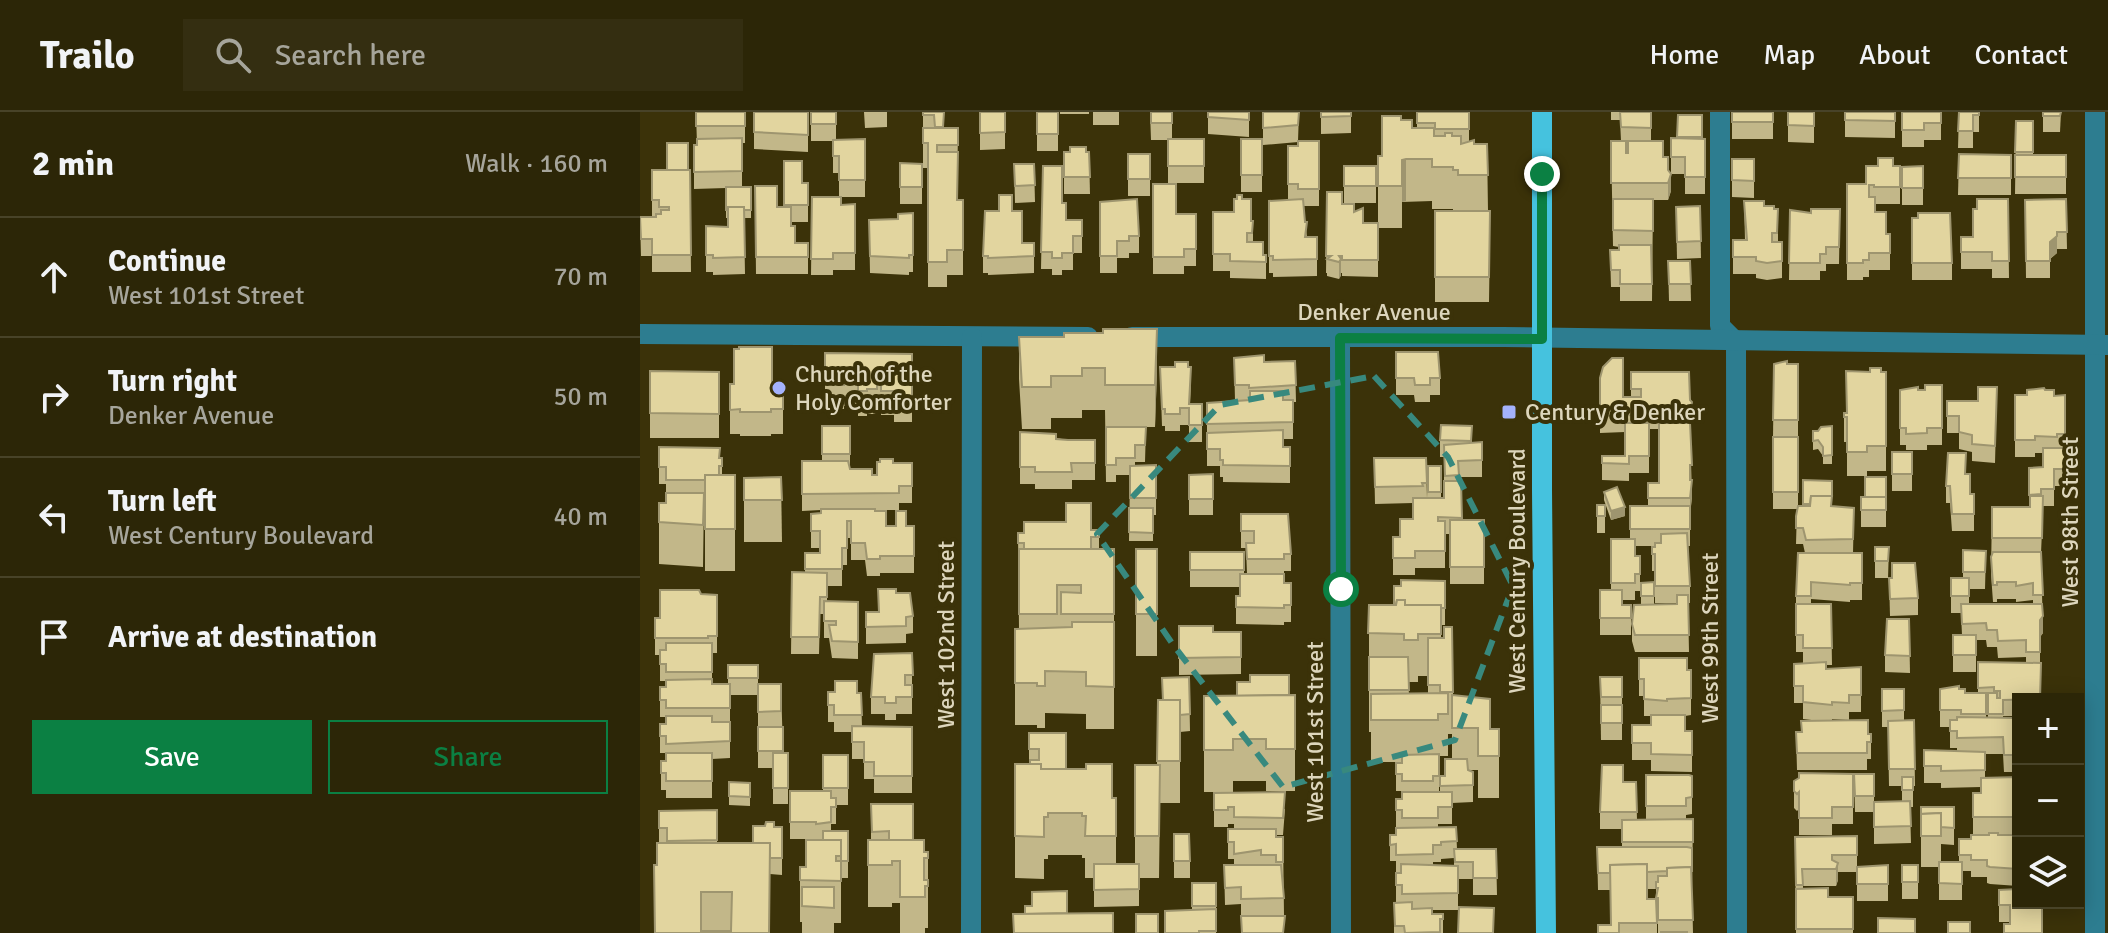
<!DOCTYPE html>
<html lang="en">
<head>
<meta charset="utf-8">
<style>
	:root { --surface:#2c2607; --page:#342e11; --text:#f1f3f6; --muted:#a6a59b; --line:#484328; --accent:#0b8043 }
	body { margin:0; font-family:Signika,sans-serif; background:var(--page); color:var(--text) }
	.controls { position:absolute; right:24px; bottom:24px; display:grid; overflow:hidden; border-radius:0px; box-shadow:0 4px 20px #0003 }
	.controls button { width:72px; height:72px; display:grid; place-items:center; padding:0; border:0; border-bottom:2px solid var(--line); background:var(--surface); color:var(--text); font:40px sans-serif }
	.stop { position:absolute; width:24px; height:24px; margin:-18px; border:6px solid #0b8043; border-radius:50%; background:#fff }
	.stop.end { background:#0b8043; border-color:#fff; box-shadow:0 2px 8px #0008 }
	.list { margin:0; padding:0; list-style:none }
	h2 { display:flex; justify-content:space-between; align-items:center; height:104px; margin:0; padding:0 32px; font-size:34px }
	h2 small { font-size:26px; font-weight:400; color:var(--muted) }
	.list li { display:grid; grid-template-columns:52px 1fr auto; gap:24px; align-items:center; box-sizing:border-box; height:120px; padding:0 32px; border-top:2px solid var(--line) }
	.list b { display:block; font-size:30px; white-space:nowrap }
	.list p { margin:0; font-size:26px; white-space:nowrap; color:var(--muted) }
	.list em { font-size:26px; font-style:normal; color:var(--muted) }
	.actions { display:flex; gap:16px; padding:24px 32px }
	.actions a { flex:1; padding:18px 0; border:2px solid var(--accent); border-radius:0px; text-align:center; font-size:28px; color:var(--accent) }
	.actions .main { background:var(--accent); color:#fff }
	.icon { flex:none; width:44px; height:44px; fill:none; stroke:currentColor; stroke-width:2; stroke-linecap:round; stroke-linejoin:round }
	.map { position:relative; flex:none; width:1468px; height:821px; overflow:hidden }
	header { display:flex; align-items:center; gap:48px; box-sizing:border-box; height:112px; padding:0 40px; background:var(--surface); border-bottom:2px solid var(--line) }
	header strong { font-size:38px }
	nav { display:flex; gap:44px; margin-inline-start:auto; font-size:28px }
	.search { width:560px; height:72px; background:var(--page); display:flex; align-items:center; gap:20px; box-sizing:border-box; padding:0 28px; border-radius:0px; color:var(--muted); font-size:30px }
	main { display:flex }
	aside { flex:1; background:var(--surface) }
	.map>svg:first-child { display:block }
</style>
</head>
<body>
<header>
<strong>Trailo</strong>
<div class="search"><svg class="icon" aria-label="search" viewBox="0 0 24 24"><circle cx="10" cy="10" r="6"/><path d="M15 15l6 6"/></svg>Search here</div>
<nav><a>Home</a><a>Map</a><a>About</a><a>Contact</a></nav>
</header>
<main>
<aside>
<h2>2 min<small>Walk · 160 m</small></h2>
<ul class="list">
<li><svg class="icon" aria-label="ahead" viewBox="0 0 24 24"><path d="M12 20V5M6 11l6-6 6 6"/></svg><div><b>Continue</b><p>West 101st Street</p></div><em>70 m</em></li>
<li><svg class="icon" aria-label="right" viewBox="0 0 24 24"><path d="M7 20v-9h11M14 6l5 5-5 5"/></svg><div><b>Turn right</b><p>Denker Avenue</p></div><em>50 m</em></li>
<li><svg class="icon" aria-label="left" viewBox="0 0 24 24"><path d="M17 20v-9H6M10 6l-5 5 5 5"/></svg><div><b>Turn left</b><p>West Century Boulevard</p></div><em>40 m</em></li>
<li><svg class="icon" aria-label="arrive" viewBox="0 0 24 24"><path d="M6 21V4h12l-3 4 3 4H6"/></svg><div><b>Arrive at destination</b></div></li>
</ul>
<div class="actions"><a class="main">Save</a><a>Share</a></div>
</aside>
<div class="map">
<svg width="1468" height="821" viewBox="0 0 1468 821">
	<rect width="100%" height="100%" fill="#3b3209"/>
	<g fill="none" stroke-linecap="round" stroke-linejoin="round">
		<!-- minor -->
		<g stroke="#2d7d90" stroke-width="20">
			<polyline points="1080,0 1080,214 1096,230 1097,821"/>
			<polyline points="1455,0 1455,821"/>
			<polyline points="0,222 448,225"/>
			<polyline points="492,225 863,225 1468,233"/>
			<polyline points="700,226 701,821"/>
			<polyline points="331,821 332,225"/>
		</g>
		<!-- major -->
		<polyline stroke="#45c2de" stroke-width="20" points="902,0 902,378 906,821"/>
	</g>
	<!-- wall -->
	<g fill="#c2b789" fill-rule="evenodd">
		<polygon points="56,0 105,0 105,31 102,31 102,75 111,75 111,106 104,106 105,162 73,163 73,160 66,160 66,114 88,115 88,106 86,106 86,76 54,77 54,33 57,33"/>
		<polygon points="168,0 168,40 114,37 114,20"/>
		<polygon points="171,0 196,0 196,28 225,27 225,85 201,85 201,93 215,92 215,158 193,158 193,163 171,163 172,85 199,85 199,61 193,61 193,29 171,29"/>
		<polygon points="224,0 247,0 247,15 225,16"/>
		<polygon points="283,0 304,0 304,16 318,16 317,88 323,88 323,163 307,163 307,175 288,175 288,56 283,56"/>
		<polygon points="340,0 365,0 365,37 340,38"/>
		<rect x="397" y="0" width="21" height="39"/>
		<rect x="420" y="0" width="29" height="2"/>
		<rect x="453" y="0" width="26" height="13"/>
		<polygon points="510,0 532,0 532,27 564,27 564,71 528,71 528,28 511,28"/>
		<polygon points="568,0 609,0 609,25 568,22"/>
		<polygon points="623,0 659,0 658,29 679,29 679,94 663,94 667,125 677,125 677,164 633,165 633,161 629,161 629,89 648,88 648,34 658,34 658,30 623,33"/>
		<polygon points="681,0 711,0 711,21 681,22"/>
		<polygon points="777,0 829,0 829,30 834,32 847,32 848,99 850,123 849,190 795,190 795,99 813,99 813,97 792,97 792,89 762,90 762,116 738,116 738,44 742,44 761,8 772,16 777,16"/>
		<path d="M971 0H1011V29L1023 45 1028 58 1031 62V26H1037L1038 3H1062V27H1065V82H1045V62H1031V79L1028 88H1013L1012 189H980V175H971L970 138H979V135L973 134 971 29H981L980 8H971ZM986 32H988V41H986Z"/>
		<rect x="1092" y="0" width="41" height="27"/>
		<polygon points="1148,0 1174,0 1174,31 1148,30"/>
		<polygon points="1205,0 1255,0 1255,26 1205,25"/>
		<polygon points="1262,0 1301,0 1301,28 1284,28 1284,35 1262,35"/>
		<polygon points="1319,0 1339,0 1339,20 1333,20 1333,36 1318,36"/>
		<polygon points="1403,0 1421,0 1420,20 1403,20"/>
		<polygon points="1376,9 1393,9 1393,43 1426,43 1426,82 1375,82"/>
		<rect x="601" y="27" width="21" height="53"/>
		<polygon points="424,40 449,40 450,82 424,82"/>
		<rect x="488" y="42" width="22" height="42"/>
		<polygon points="1319,42 1371,43 1371,83 1318,83"/>
		<polygon points="1092,47 1114,47 1114,86 1092,85"/>
		<polygon points="144,49 162,71 168,71 168,110 151,110 155,131 168,131 168,162 116,162 115,74 137,95 144,95"/>
		<polygon points="260,51 282,52 282,92 260,92"/>
		<polygon points="374,52 394,52 395,90 375,91"/>
		<polygon points="403,54 422,91 426,108 442,108 442,141 433,141 433,158 422,158 422,163 412,163 412,157 401,157"/>
		<rect x="704" y="54" width="32" height="37"/>
		<polygon points="1253,54 1260,54 1260,92 1235,92 1235,100 1246,122 1250,122 1250,158 1229,158 1229,165 1223,165 1223,168 1207,168 1207,72 1226,72"/>
		<polygon points="1283,54 1283,93 1262,93 1262,55"/>
		<polygon points="12,58 50,58 51,160 12,160 12,144 1,144 0,105 12,105"/>
		<polygon points="513,72 536,102 556,102 556,154 544,154 544,162 513,162"/>
		<polygon points="687,80 714,100 723,111 738,111 738,165 702,164 702,161 701,161 699,167 687,164 687,161 686,161"/>
		<polygon points="602,87 611,109 613,109 613,130 623,143 626,143 626,167 590,166 590,159 573,159 573,100 594,100"/>
		<polygon points="1368,87 1369,166 1352,166 1352,157 1321,157 1321,125 1333,125 1337,97"/>
		<polygon points="1426,87 1427,137 1417,137 1417,141 1410,147 1410,166 1386,166 1385,88"/>
		<polygon points="1104,89 1138,97 1138,130 1142,130 1142,166 1127,168 1116,166 1116,162 1093,162 1093,128 1105,128"/>
		<polygon points="460,90 499,124 499,141 489,141 489,146 477,146 477,161 460,161"/>
		<polygon points="1060,94 1061,146 1037,147 1036,95"/>
		<polygon points="1200,97 1199,152 1186,152 1186,159 1180,159 1180,168 1149,168 1150,98 1171,101"/>
		<polygon points="372,99 382,131 394,131 394,161 348,163 348,161 343,161 343,144"/>
		<polygon points="273,101 273,160 269,160 269,163 230,161 229,108 258,107"/>
		<polygon points="1272,106 1278,106 1312,151 1312,168 1272,168"/>
		<polygon points="1028,149 1050,149 1051,189 1029,189"/>
		<polygon points="379,225 517,259 515,315 506,315 505,350 495,350 495,354 516,353 516,403 513,403 513,429 489,429 490,363 476,363 476,370 466,370 465,298 442,298 442,306 411,306 411,317 382,317 379,267"/>
		<polygon points="756,240 800,266 800,283 790,283 790,290 775,290 774,283 756,283"/>
		<polygon points="185,241 272,242 272,310 254,310 254,303 241,303 241,293 237,293 237,302 227,302 227,304 218,304 218,294 204,294 204,297 197,297 197,294 185,294"/>
		<polygon points="594,246 624,250 655,249 656,290 653,290 653,327 643,327 643,335 650,335 650,371 583,370 583,365 580,365 580,354 567,354 567,291 595,289"/>
		<polygon points="1134,252 1158,252 1158,325 1133,325"/>
		<polygon points="520,255 548,255 551,272 550,292 562,292 562,330 549,330 549,313 540,313 540,319 525,319 525,314 522,314"/>
		<polygon points="10,259 79,260 79,326 10,326"/>
		<polygon points="1206,259 1246,260 1246,359 1227,359 1227,364 1207,364 1207,330 1204,330 1204,301 1206,301"/>
		<polygon points="991,260 1050,288 1052,307 1050,315 1052,385 1050,403 1050,434 1048,434 1050,474 1050,491 1048,491 1049,540 995,540 992,529 992,512 1037,492 1037,491 1015,491 1015,459 1012,459 1012,435 1015,434 995,434 995,444 1000,444 1000,479 995,479 995,488 982,488 982,493 991,493 991,523 960,523 960,478 971,478 971,427 990,427 990,394 1008,394 1008,371 1019,371 1019,317 1009,317 1009,361 989,361 989,369 962,368 962,344 985,344 985,320 960,321 960,266 983,285 991,285"/>
		<polygon points="143,271 143,322 131,322 131,324 100,324 100,322 90,322 90,272"/>
		<polygon points="1302,273 1302,333 1287,333 1287,338 1266,338 1266,333 1260,333 1260,278 1285,278"/>
		<polygon points="1357,275 1355,351 1332,349 1332,340 1319,337 1319,321 1307,321 1307,289 1338,289"/>
		<path d="M1405 278 1414 284 1425 283V374H1414V394H1403L1401 442 1403 521 1400 525V551L1378 587V604H1363V605L1378 606V660H1364L1363 642H1345V666L1378 665V774L1350 772 1347 771V765H1331V759H1322V788H1299V755H1281V695H1314V733L1301 732V750H1319V727H1331L1349 723V722H1333V681H1341V675L1301 676V671H1284V638L1317 639V636H1310V615H1300V577H1319L1325 581H1338V550H1386V545L1358 546 1357 535H1347L1346 528H1336V560H1313V523H1322L1321 501H1311V466H1323V438L1346 439 1345 477H1329V492H1393V488L1376 490V487H1357V490H1353L1351 462 1352 395H1389V356L1403 355V341H1395V345H1375V283H1387ZM1346 592H1348V605H1346ZM1358 722H1373V723H1358Z"/>
		<polygon points="182,314 210,314 210,357 232,363 237,363 253,351 272,351 272,391 259,391 259,398 235,398 246,414 274,414 274,461 240,461 240,464 227,464 225,448 211,448 211,426 207,426 207,453 202,453 202,474 187,474 187,489 218,490 218,547 192,546 189,526 184,526 184,502 180,502 179,542 151,542 152,460 165,461 165,441 180,441 180,436 171,436 171,402 181,401 181,398 162,399 162,349 182,349"/>
		<polygon points="832,314 832,331 842,330 842,365 819,365 819,369 821,369 822,408 844,408 844,472 810,472 810,422 805,422 805,456 775,456 775,463 753,463 753,425 760,425 773,407 773,391 735,392 734,346 786,346 787,386 788,354 801,354 801,386 804,386 804,345 800,345 800,328"/>
		<polygon points="1192,314 1192,352 1183,352 1183,344 1178,337 1173,338 1173,319 1178,319"/>
		<polygon points="380,320 428,328 455,328 455,368 432,368 432,377 395,377 395,372 380,372"/>
		<polygon points="1133,325 1158,325 1158,394 1163,394 1163,368 1192,394 1214,396 1213,441 1222,441 1222,488 1210,488 1210,490 1171,487 1171,492 1191,492 1192,553 1186,553 1186,557 1221,555 1221,600 1209,600 1209,608 1192,607 1192,609 1228,622 1231,622 1231,647 1227,647 1227,658 1157,658 1156,620 1161,620 1180,609 1163,607 1163,591 1154,591 1154,552 1163,551 1163,540 1156,540 1156,484 1165,441 1163,432 1156,432 1157,397 1133,397"/>
		<polygon points="19,335 82,346 82,363 95,363 95,459 65,459 65,385 64,385 63,455 19,452 19,391 26,391 26,372 19,372"/>
		<rect x="1252" y="340" width="20" height="39"/>
		<polygon points="573,362 573,403 549,403 549,363"/>
		<polygon points="1326,362 1330,382 1334,382 1334,419 1312,419 1310,391 1306,391 1306,374"/>
		<polygon points="141,365 142,430 104,430 104,366"/>
		<polygon points="1246,365 1246,415 1221,415 1221,385 1225,385"/>
		<polygon points="964,380 985,404 971,408 964,388"/>
		<rect x="957" y="393" width="8" height="28"/>
		<polygon points="601,402 651,442 651,459 644,459 644,471 651,471 651,510 644,510 644,513 596,512 596,484 600,484 600,475 550,475 550,440 604,440 604,462 607,462 606,436 601,436"/>
		<polygon points="459,418 459,437 474,437 474,617 446,617 446,602 405,601 405,616 397,616 397,613 375,613 375,517 379,517 378,421"/>
		<polygon points="1235,435 1249,435 1248,466 1235,466"/>
		<rect x="496" y="437" width="21" height="107"/>
		<polygon points="1249,466 1278,486 1278,503 1250,504"/>
		<path d="M805 469V513H801V526H804L812 515 813 584 850 617H859V686H838V658H829L833 660V690L812 691V712H798V715H816L817 737H856L857 783H833V767H818V798H792V802H803V821H754V791L756 790V761H761V760H756V749H750V723H756L762 715H756V687H762V679H756V651L762 650H731V620H729V493H754L761 474ZM778 564H788V582H769L768 570H778ZM808 622H812V647L805 664H800V680H799V644H808ZM814 746V753H793V750H801V747Z"/>
		<polygon points="1014,470 1014,493 1001,493 1001,471"/>
		<polygon points="256,481 273,504 273,521 266,522 266,531 226,532 226,500 238,500"/>
		<polygon points="61,482 77,483 77,541 72,541 72,572 88,572 88,553 118,553 118,572 141,572 143,641 148,641 148,692 133,692 133,656 118,656 118,583 90,583 90,646 72,647 72,686 26,686 26,678 21,678 21,649 26,649 26,641 20,641 20,612 26,612 26,605 20,605 20,575 26,575 26,569 20,569 20,543 15,543 15,506 20,506"/>
		<polygon points="1269,507 1270,561 1245,560 1245,543"/>
		<polygon points="539,514 573,520 601,520 601,562 539,563"/>
		<polygon points="272,541 272,602 256,602 256,608 245,608 245,602 231,602 231,585"/>
		<polygon points="999,546 1051,558 1051,603 1045,604 1045,619 1052,619 1052,660 1011,659 1011,648 992,648 992,613 1011,613 1011,604 1004,604 1004,584 999,584"/>
		<polygon points="549,565 550,619 540,620 540,691 520,691 519,766 499,766 499,794 454,795 454,766 445,766 445,746 442,746 442,743 408,743 408,747 404,747 404,767 375,766 375,652 389,652 389,621 426,657 472,686 476,686 476,752 495,752 495,653 517,653 518,588 523,588"/>
		<polygon points="960,565 982,565 982,628 961,628"/>
		<polygon points="1242,577 1264,577 1264,608 1274,608 1275,674 1273,674 1273,695 1270,695 1271,731 1234,732 1234,690 1262,690 1262,674 1249,674 1248,615 1242,615"/>
		<polygon points="188,580 221,581 222,615 272,615 272,681 234,681 234,667 224,667 224,647 212,647 212,620 194,620 194,610 188,610"/>
		<polygon points="649,583 655,583 655,679 626,679 626,669 593,669 593,680 564,680 564,584"/>
		<polygon points="183,643 208,643 208,693 196,693 196,712 191,712 191,719 208,719 208,766 201,766 201,811 194,811 194,821 162,821 162,810 160,810 160,755 166,755 176,727 150,727 150,679 183,679"/>
		<polygon points="1213,662 1213,712 1192,712 1192,723 1159,723 1159,697 1157,699 1154,696 1154,669"/>
		<polygon points="1214,662 1234,662 1234,700 1215,700"/>
		<path d="M1006 663 1052 664V702L1046 703V707H1053L1052 776 1053 821H1018V811H1017V821H958L971 813 970 778H958L957 735H982V717H960V700L983 670H996L997 708H1006ZM1007 777H1016V787H1007Z"/>
		<polygon points="89,670 110,671 110,694 89,693"/>
		<polygon points="574,681 645,697 643,723 636,723 636,725 643,725 644,803 601,804 601,792 585,793 584,753 594,753 594,747 588,747 588,717 594,717 594,712 588,712 588,715 574,715"/>
		<polygon points="231,692 284,740 288,740 288,816 285,816 285,821 260,821 260,791 252,791 252,795 228,795 228,728 231,728"/>
		<polygon points="77,698 77,731 113,731 134,715 142,715 142,763 130,762 130,821 15,821 14,753 17,753 19,731 19,699"/>
		<polygon points="534,722 550,749 550,766 534,766"/>
		<polygon points="1217,724 1217,755 1248,753 1248,789 1217,789 1217,760 1198,760 1198,768 1196,774 1163,774 1163,777 1188,785 1213,785 1213,821 1156,821 1155,725"/>
		<rect x="1262" y="753" width="16" height="34"/>
		<polygon points="552,771 576,771 576,821 525,821 552,798"/>
		<polygon points="1378,777 1370,812 1370,810 1359,810 1359,778"/>
	</g>
	<!-- shaded-wall -->
	<g fill="#9e956f">
		<polygon points="766,47 766,89 762,90 762,48"/>
		<polygon points="1031,62 1031,79 1028,88 1028,71"/>
		<polygon points="1417,124 1417,141 1410,147 1410,130"/>
		<polygon points="701,147 701,164 699,167 699,150"/>
		<polygon points="517,217 517,259 515,315 515,273"/>
		<polygon points="1052,290 1052,307 1050,317 1050,300"/>
		<polygon points="1052,368 1052,385 1050,403 1050,386"/>
		<polygon points="985,395 985,404 971,408 971,399"/>
		<polygon points="1403,504 1403,521 1400,525 1400,508"/>
		<polygon points="1198,751 1198,768 1196,774 1196,757"/>
	</g>
	<!-- building -->
	<g fill="#e2d59f" stroke="#9e956f" stroke-width="2" fill-rule="evenodd">
		<rect x="56" y="0" width="49" height="14"/>
		<polygon points="114,0 168,0 168,23 114,20"/>
		<rect x="171" y="0" width="25" height="12"/>
		<polygon points="283,0 304,0 303,15 295,15 294,3 283,3"/>
		<polygon points="340,0 365,0 365,20 340,21"/>
		<rect x="397" y="0" width="21" height="22"/>
		<rect x="511" y="0" width="21" height="11"/>
		<polygon points="568,0 609,0 609,8 568,5"/>
		<polygon points="623,0 659,0 658,13 623,16"/>
		<polygon points="681,0 711,0 711,4 681,5"/>
		<polygon points="777,0 829,0 829,17 795,17 795,11 777,11"/>
		<polygon points="980,0 1011,0 1011,16 981,15"/>
		<rect x="1092" y="0" width="41" height="10"/>
		<polygon points="1148,0 1174,0 1174,14 1148,13"/>
		<polygon points="1205,0 1255,0 1255,9 1205,8"/>
		<polygon points="1262,0 1301,0 1301,11 1284,11 1284,18 1262,18"/>
		<polygon points="1319,0 1339,0 1339,3 1333,3 1333,19 1318,19"/>
		<polygon points="1403,0 1421,0 1420,4 1403,4"/>
		<polygon points="1038,3 1062,3 1062,25 1037,25"/>
		<polygon points="742,4 761,4 761,8 772,8 772,16 794,16 794,24 805,24 805,21 812,21 812,24 821,24 821,32 834,28 834,32 847,32 848,63 818,63 818,58 813,58 813,55 792,55 792,47 766,47 762,48 762,74 738,74 738,44 742,44"/>
		<polygon points="1376,9 1393,9 1393,40 1375,40"/>
		<polygon points="283,16 318,16 318,33 297,33 297,40 318,40 317,88 323,88 323,138 307,138 307,150 288,150 288,31 283,31"/>
		<polygon points="102,26 102,59 54,60 54,33 57,33 57,27"/>
		<polygon points="1031,26 1065,27 1065,65 1045,65 1045,45 1031,45"/>
		<polygon points="225,27 225,68 199,68 199,44 193,44 193,28"/>
		<rect x="528" y="27" width="36" height="27"/>
		<rect x="601" y="27" width="21" height="36"/>
		<polygon points="658,29 679,29 679,77 658,77 658,72 648,72 648,34 658,34"/>
		<polygon points="971,29 986,29 986,41 988,41 988,29 1023,29 1023,45 1028,45 1028,58 1031,62 1028,71 971,71"/>
		<rect x="27" y="31" width="21" height="27"/>
		<polygon points="430,35 446,35 446,40 449,40 450,65 424,65 424,40 430,40"/>
		<rect x="488" y="42" width="22" height="25"/>
		<polygon points="1319,42 1371,43 1371,66 1318,66"/>
		<rect x="1375" y="43" width="51" height="22"/>
		<polygon points="1238,46 1253,46 1253,54 1260,54 1260,75 1234,75 1234,73 1229,73 1229,85 1235,85 1235,100 1246,100 1246,122 1250,122 1250,141 1229,141 1229,148 1223,148 1223,151 1207,151 1207,72 1226,72 1226,54 1238,54"/>
		<polygon points="1092,47 1114,47 1114,69 1092,68"/>
		<polygon points="144,49 162,49 162,71 168,71 168,93 144,93"/>
		<polygon points="260,51 282,52 282,75 260,75"/>
		<polygon points="374,52 394,52 395,73 375,74"/>
		<polygon points="403,54 422,54 422,91 426,91 426,108 442,108 442,124 433,124 433,141 422,141 422,146 412,146 412,140 401,140"/>
		<rect x="704" y="54" width="32" height="20"/>
		<polygon points="1283,54 1283,76 1262,76 1262,55"/>
		<polygon points="12,58 50,58 51,143 12,143 12,127 1,127 0,105 16,105 16,102 21,102 21,98 29,98 29,95 19,95 19,88 12,88"/>
		<polygon points="513,72 536,72 536,102 556,102 556,137 544,137 544,145 513,145"/>
		<polygon points="115,74 137,74 137,95 151,95 151,114 155,114 155,131 168,131 168,145 116,145"/>
		<polygon points="86,75 111,75 111,98 104,98 104,95 88,95 88,98 86,98"/>
		<polygon points="687,80 702,80 702,92 714,92 714,100 723,96 723,111 738,111 738,148 702,148 702,144 699,144 701,147 699,150 687,147 691,144 686,144"/>
		<polygon points="359,83 372,83 372,99 382,99 382,131 394,131 394,144 348,146 348,144 343,144 345,99 359,99"/>
		<polygon points="597,83 602,83 602,87 611,87 611,109 613,109 612,121 607,121 607,130 623,130 623,143 626,143 626,150 590,149 590,142 573,142 573,100 594,100 594,87 597,87"/>
		<polygon points="172,85 201,85 201,93 215,92 215,141 193,141 193,147 171,147"/>
		<polygon points="497,87 499,124 489,124 489,129 477,129 477,144 460,144 460,90"/>
		<polygon points="663,87 665,110 667,110 665,125 677,125 677,147 633,148 633,144 629,144 629,89"/>
		<polygon points="973,87 1013,87 1013,119 973,118"/>
		<polygon points="1337,87 1368,87 1369,149 1352,149 1352,140 1321,140 1321,125 1333,125 1333,97 1337,97"/>
		<polygon points="1426,87 1427,120 1417,120 1417,124 1410,130 1410,149 1386,149 1385,88"/>
		<polygon points="1104,89 1124,89 1124,94 1134,94 1134,97 1138,97 1137,121 1132,121 1132,130 1142,130 1142,149 1127,151 1116,149 1116,145 1093,145 1093,128 1107,128"/>
		<polygon points="1060,94 1061,129 1037,130 1036,95"/>
		<polygon points="88,95 104,95 105,145 73,146 73,143 66,143 66,114 88,115"/>
		<polygon points="1171,97 1200,97 1199,135 1186,135 1186,142 1180,142 1180,151 1149,151 1150,98 1171,101"/>
		<polygon points="795,99 850,99 849,165 795,165"/>
		<polygon points="273,101 273,143 269,143 269,146 230,144 229,108 258,107 258,102"/>
		<polygon points="1278,101 1310,101 1312,151 1272,151 1272,106 1278,106"/>
		<polygon points="979,133 1011,133 1012,172 980,172 980,158 971,158 970,138 979,138"/>
		<polygon points="1028,149 1050,149 1051,172 1029,172"/>
		<polygon points="463,217 517,217 515,273 465,273 465,256 442,256 442,264 411,264 411,275 382,275 379,225 424,225 424,221 463,221"/>
		<polygon points="99,235 132,235 132,271 143,271 143,297 131,297 131,300 100,300 100,297 90,298 90,272 94,272 94,237 99,237"/>
		<polygon points="756,240 798,240 800,266 790,266 790,273 775,273 774,266 756,266"/>
		<polygon points="185,241 272,242 272,285 254,285 254,279 241,279 241,268 237,268 237,277 227,277 227,279 218,279 218,269 204,269 204,273 197,273 197,269 185,269"/>
		<polygon points="624,243 624,250 655,249 656,273 609,276 609,273 595,273 594,246"/>
		<polygon points="972,246 983,246 983,285 1001,285 1001,277 991,277 991,260 1049,260 1050,288 1052,290 1050,300 996,300 996,303 960,304 960,266 963,255"/>
		<polygon points="1147,249 1147,252 1158,252 1158,308 1133,308 1134,252"/>
		<polygon points="535,250 548,250 548,255 551,255 549,292 562,292 562,313 549,313 549,296 540,296 540,302 525,302 525,297 522,297 520,255 535,255"/>
		<polygon points="1230,256 1241,256 1241,260 1246,260 1246,334 1227,334 1227,340 1207,340 1207,305 1204,305 1204,301 1207,301 1206,259 1230,260"/>
		<polygon points="10,259 79,260 79,302 10,301"/>
		<polygon points="1285,273 1302,273 1302,316 1287,316 1287,321 1266,322 1266,316 1260,316 1260,278 1278,275 1278,278 1285,278"/>
		<polygon points="1338,275 1357,275 1355,334 1332,332 1332,323 1319,320 1319,304 1307,304 1307,289 1338,289"/>
		<polygon points="1404,276 1405,278 1414,278 1414,284 1425,283 1425,322 1417,322 1417,325 1395,324 1395,328 1375,328 1375,283 1387,283 1387,278"/>
		<polygon points="610,279 643,279 643,288 653,288 653,310 567,312 567,291 610,288"/>
		<polygon points="985,311 1009,311 1009,344 989,344 989,352 962,351 962,344 985,344"/>
		<polygon points="1019,311 1050,311 1052,353 1050,353 1050,368 1052,368 1050,386 1008,386 1008,371 1019,371"/>
		<polygon points="801,313 832,314 831,329 800,328"/>
		<rect x="182" y="314" width="28" height="28"/>
		<polygon points="1192,314 1192,343 1183,344 1183,335 1178,328 1173,329 1173,319 1178,319 1181,315"/>
		<polygon points="466,315 506,315 505,333 495,333 495,346 476,346 476,353 466,353"/>
		<polygon points="643,318 643,335 650,335 650,354 583,353 583,348 580,348 580,337 567,337 567,321"/>
		<polygon points="380,320 416,322 416,327 428,328 455,328 455,351 431,351 432,360 395,360 395,355 380,355"/>
		<rect x="1133" y="325" width="25" height="55"/>
		<polygon points="842,330 842,348 818,349 819,363 805,364 804,333"/>
		<polygon points="19,335 80,336 79,346 82,346 82,354 79,354 79,363 65,363 65,368 26,368 26,355 19,355"/>
		<polygon points="1403,336 1425,336 1425,357 1414,357 1414,377 1401,377 1401,382 1389,383 1389,356 1403,355"/>
		<rect x="1252" y="340" width="20" height="22"/>
		<polygon points="1308,341 1326,341 1325,362 1330,362 1330,382 1334,382 1334,402 1312,402 1310,374 1306,374"/>
		<polygon points="734,346 786,346 787,371 782,371 783,374 735,375"/>
		<polygon points="240,347 253,347 253,351 272,351 272,374 259,374 259,381 162,382 162,349 208,349 210,357 232,357 232,363 237,363 237,350 240,350"/>
		<polygon points="516,353 516,386 490,386 490,354"/>
		<rect x="788" y="354" width="13" height="26"/>
		<polygon points="573,362 573,387 549,387 549,363"/>
		<rect x="65" y="363" width="30" height="54"/>
		<polygon points="141,365 142,388 104,388 104,366"/>
		<rect x="1225" y="365" width="21" height="20"/>
		<polygon points="1163,368 1192,369 1192,384 1171,384 1170,392 1163,392"/>
		<polygon points="804,369 821,369 822,406 798,405 798,409 805,409 805,439 775,439 775,446 753,446 753,425 760,425 760,407 773,407 773,386 804,386"/>
		<polygon points="977,375 985,395 971,399 964,380"/>
		<polygon points="26,381 64,381 63,413 19,410 19,391 26,391"/>
		<polygon points="1171,384 1192,384 1191,394 1214,396 1213,427 1166,428 1163,416 1156,416 1156,404 1158,394 1170,394"/>
		<polygon points="1390,384 1403,384 1402,426 1352,426 1352,395 1390,395"/>
		<rect x="1221" y="385" width="25" height="13"/>
		<polygon points="426,391 451,391 451,418 459,418 459,425 451,425 451,437 384,437 384,431 378,431 378,421 384,421 384,410 426,410"/>
		<rect x="957" y="393" width="8" height="11"/>
		<rect x="990" y="394" width="60" height="23"/>
		<polygon points="489,396 513,396 513,421 489,420"/>
		<polygon points="181,397 235,397 235,399 246,399 246,414 256,414 256,399 266,399 266,414 274,414 274,444 240,444 240,447 227,447 225,431 211,431 211,409 207,409 207,436 202,436 202,457 165,457 165,441 180,441 180,419 171,419 171,402 181,401"/>
		<polygon points="601,402 648,402 651,442 644,442 644,447 607,447 606,431 614,431 614,419 601,419"/>
		<rect x="810" y="408" width="34" height="47"/>
		<polygon points="1047,421 1050,474 1015,474 1015,442 1012,442 1012,435 1015,435 1015,431 1021,431 1021,422"/>
		<polygon points="971,427 995,427 995,444 1000,444 1000,462 995,462 995,471 971,471"/>
		<polygon points="1235,435 1249,435 1248,449 1235,449"/>
		<polygon points="379,437 474,437 474,502 421,502 421,480 441,481 441,473 417,473 417,502 379,502"/>
		<rect x="496" y="437" width="21" height="65"/>
		<polygon points="1323,438 1346,439 1345,460 1323,460"/>
		<rect x="550" y="440" width="54" height="18"/>
		<polygon points="1353,440 1401,440 1403,483 1393,483 1393,471 1376,474 1376,470 1357,470 1357,473 1353,473 1351,445"/>
		<polygon points="1158,441 1222,441 1222,471 1210,471 1210,473 1171,470 1171,484 1156,484"/>
		<polygon points="1252,451 1275,451 1278,486 1250,487 1249,466 1252,466"/>
		<polygon points="152,460 187,461 187,485 180,485 179,525 151,525"/>
		<polygon points="600,462 644,462 644,471 651,471 651,493 644,493 644,496 596,495 596,484 600,484"/>
		<rect x="1311" y="466" width="18" height="18"/>
		<polygon points="761,468 805,469 805,496 801,496 801,493 765,493 765,488 757,488 756,492 754,492 754,474 761,474"/>
		<polygon points="1014,470 1014,484 1001,484 1001,471"/>
		<polygon points="238,477 256,477 256,481 270,481 273,504 266,505 266,514 226,515 226,500 239,500"/>
		<polygon points="20,478 59,478 61,482 77,483 77,524 68,524 68,526 15,526 15,506 20,506"/>
		<polygon points="960,478 982,478 982,493 991,493 991,506 960,506"/>
		<polygon points="1037,483 1048,483 1049,523 995,523 992,512 994,493 1037,492"/>
		<polygon points="757,488 765,488 765,493 801,493 801,522 778,522 778,528 764,528 764,522 728,521 729,493 756,493"/>
		<polygon points="184,489 218,490 218,530 192,529 189,513 196,513 196,509 184,509"/>
		<polygon points="1156,492 1191,492 1192,536 1163,536 1163,523 1156,523"/>
		<polygon points="1321,492 1402,492 1403,504 1400,508 1400,540 1386,540 1386,528 1358,529 1357,518 1347,518 1346,511 1322,512"/>
		<polygon points="1247,507 1269,507 1270,544 1245,543"/>
		<polygon points="432,510 474,510 474,575 446,574 446,560 405,559 405,574 397,574 397,571 375,571 375,517 432,515"/>
		<polygon points="539,514 573,514 573,520 601,520 601,545 539,546"/>
		<polygon points="804,515 812,515 813,580 800,580 800,573 788,573 788,526 804,526"/>
		<rect x="1313" y="523" width="23" height="20"/>
		<polygon points="26,531 72,531 72,560 26,560 26,552 20,552 20,538 26,538"/>
		<polygon points="272,541 273,563 265,563 265,573 272,573 272,585 256,585 256,591 245,591 245,585 231,585 234,542"/>
		<polygon points="729,545 768,545 769,578 729,578"/>
		<polygon points="999,546 1047,546 1047,558 1051,558 1051,586 1027,587 1027,589 1004,587 1004,567 999,567"/>
		<polygon points="1186,550 1186,557 1221,555 1221,583 1209,583 1209,591 1192,590 1192,593 1163,590 1163,574 1154,574 1154,552"/>
		<polygon points="1338,550 1401,551 1400,587 1363,588 1363,602 1348,602 1348,581 1357,581 1357,586 1360,586 1360,579 1354,579 1354,575 1338,576"/>
		<rect x="88" y="553" width="30" height="13"/>
		<polygon points="610,563 649,563 649,583 597,584 597,570 610,570"/>
		<polygon points="549,565 550,602 540,603 540,588 523,588 522,566"/>
		<polygon points="960,565 982,565 982,585 961,585"/>
		<polygon points="72,567 72,572 90,572 90,596 26,596 26,588 20,588 20,575 26,575 26,568"/>
		<polygon points="195,569 217,569 217,581 221,581 222,603 194,603 194,593 188,593 188,580 195,580"/>
		<polygon points="118,572 141,572 141,599 118,600"/>
		<polygon points="1319,574 1319,577 1325,577 1325,581 1346,581 1346,602 1321,602 1321,598 1300,598 1300,577"/>
		<polygon points="1242,577 1264,577 1264,598 1242,599"/>
		<polygon points="808,581 808,602 798,602 798,608 731,608 731,582"/>
		<polygon points="655,583 655,637 626,637 626,627 593,627 593,638 564,638 564,584"/>
		<polygon points="812,583 850,587 850,617 859,617 859,644 838,644 838,616 812,616"/>
		<polygon points="518,588 540,588 540,649 517,649"/>
		<rect x="961" y="593" width="21" height="18"/>
		<polygon points="1011,603 1045,603 1045,619 1052,619 1052,643 1011,642 1011,631 992,631 992,613 1011,613"/>
		<polygon points="26,604 72,604 72,610 90,610 90,629 26,632 26,624 20,624 20,612 26,612"/>
		<polygon points="1317,605 1378,606 1378,643 1364,643 1363,625 1317,626 1317,619 1310,619 1310,608 1317,608"/>
		<polygon points="1228,608 1228,622 1231,622 1231,630 1227,630 1227,641 1157,641 1156,620 1162,620 1161,609"/>
		<polygon points="1274,608 1275,657 1249,657 1248,609"/>
		<polygon points="212,614 272,615 272,664 234,664 234,650 224,650 224,630 212,630"/>
		<rect x="118" y="615" width="25" height="24"/>
		<polygon points="389,621 426,621 426,657 401,657 401,652 390,652 390,648 399,648 399,637 389,637"/>
		<polygon points="1284,638 1345,640 1345,658 1301,659 1301,654 1284,654"/>
		<polygon points="26,641 72,641 72,669 26,669 26,661 21,661 21,649 26,649"/>
		<rect x="133" y="641" width="15" height="35"/>
		<polygon points="799,642 799,664 793,664 793,669 762,669 762,662 756,662 756,651 762,651 762,643"/>
		<rect x="183" y="643" width="25" height="33"/>
		<polygon points="805,647 827,647 828,658 833,660 833,673 800,674 800,664 805,664"/>
		<polygon points="375,652 401,652 401,657 446,657 446,652 472,652 472,686 476,686 476,724 445,724 446,704 442,704 442,701 408,701 408,705 404,705 404,725 375,724"/>
		<polygon points="495,653 520,653 519,724 495,724"/>
		<polygon points="962,653 983,653 983,670 996,670 997,700 960,700"/>
		<polygon points="1159,661 1213,662 1213,695 1192,695 1192,706 1159,706 1159,680 1157,682 1154,679 1154,669 1159,666"/>
		<polygon points="1214,662 1234,662 1234,684 1215,684"/>
		<polygon points="1006,663 1049,663 1052,664 1052,685 1046,686 1046,694 1006,694"/>
		<rect x="1262" y="665" width="11" height="13"/>
		<polygon points="1378,665 1378,716 1373,716 1373,705 1333,705 1333,681 1341,681 1341,666"/>
		<polygon points="89,670 110,671 110,685 89,684"/>
		<polygon points="150,679 191,679 191,686 196,686 196,695 191,695 191,710 176,712 176,710 150,710"/>
		<polygon points="645,680 643,706 594,705 594,695 588,695 588,698 574,698 574,681"/>
		<polygon points="762,680 812,680 812,695 798,695 798,706 762,706 762,698 756,698 756,687 762,687"/>
		<polygon points="1270,689 1271,714 1234,715 1234,690"/>
		<polygon points="231,692 273,692 273,728 249,728 249,719 232,720"/>
		<polygon points="1281,695 1314,695 1314,716 1301,715 1301,701 1281,702 1281,715"/>
		<polygon points="77,698 77,728 27,729 27,716 19,716 19,699"/>
		<polygon points="1301,701 1301,724 1281,724 1281,702"/>
		<polygon points="1053,707 1053,730 982,730 982,708"/>
		<polygon points="126,710 134,710 134,715 142,715 142,746 130,746 130,731 113,731 113,714 125,714"/>
		<polygon points="816,715 817,729 801,730 801,733 793,733 793,742 756,743 756,732 750,733 750,723 756,723 756,716"/>
		<polygon points="588,717 636,717 636,725 643,725 643,750 636,750 636,743 621,743 621,738 594,742 594,730 588,730"/>
		<polygon points="183,719 208,719 208,749 201,749 201,728 183,728"/>
		<polygon points="1349,721 1358,721 1358,723 1378,723 1378,757 1350,755 1347,754 1347,748 1331,748 1331,743 1319,743 1319,727 1331,727 1331,723 1349,723"/>
		<polygon points="534,722 549,722 550,749 534,749"/>
		<polygon points="1217,724 1217,743 1192,743 1192,748 1198,751 1196,757 1162,757 1163,773 1156,773 1155,725"/>
		<polygon points="166,728 201,728 201,744 196,744 196,749 201,749 201,769 160,768 160,755 166,755"/>
		<polygon points="228,728 284,728 284,740 288,740 288,746 284,746 284,768 288,768 288,774 285,774 285,785 260,785 260,749 252,749 252,753 228,753"/>
		<path d="M17 731H130L129 821H15L14 753H17ZM61 780H92L91 819H61Z"/>
		<polygon points="957,735 1047,735 1052,736 1052,759 1051,759 1051,755 1027,756 1027,759 1007,760 1007,752 970,753 970,761 958,761"/>
		<polygon points="814,737 856,737 857,766 833,766 833,750 815,750"/>
		<polygon points="1299,750 1322,750 1322,772 1299,771"/>
		<polygon points="454,752 499,752 499,777 454,778"/>
		<polygon points="761,752 818,754 818,781 762,782 762,773 756,773 756,761 761,761"/>
		<polygon points="1007,752 1007,787 1016,787 1017,811 979,811 979,821 958,821 958,813 971,813 970,753"/>
		<polygon points="584,753 641,753 644,786 601,787 601,775 585,776"/>
		<polygon points="1248,753 1248,772 1217,772 1217,755"/>
		<rect x="1262" y="753" width="16" height="17"/>
		<polygon points="1051,755 1053,808 1018,808 1018,786 1016,786 1018,776 1016,776 1016,770 1018,770 1018,764 1027,764 1027,756"/>
		<rect x="552" y="771" width="24" height="23"/>
		<polygon points="162,775 194,775 194,796 162,794"/>
		<polygon points="1188,776 1188,785 1213,785 1213,817 1156,817 1156,777"/>
		<polygon points="1378,777 1378,791 1402,791 1402,821 1364,821 1364,812 1370,812 1370,793 1359,793 1359,778"/>
		<polygon points="427,779 427,801 385,802 385,794 392,794 392,780"/>
		<polygon points="772,790 772,797 792,796 792,802 803,802 803,807 800,807 800,820 765,821 764,814 755,814 754,791"/>
		<polygon points="819,795 854,796 853,821 818,821"/>
		<polygon points="576,797 576,819 559,819 559,821 525,821 525,799"/>
		<polygon points="473,801 473,821 374,821 373,802"/>
		<rect x="496" y="802" width="22" height="19"/>
		<polygon points="601,804 645,804 643,821 602,821"/>
		<polygon points="1238,806 1275,807 1275,821 1238,821"/>
		<rect x="1308" y="810" width="22" height="11"/>
		<rect x="1021" y="820" width="26" height="1"/>
	</g>
	<g fill="none" stroke-linecap="round" stroke-linejoin="round">
		<!-- route -->
		<polyline stroke="#0b8043" stroke-width="10" points="701,477 700,226 902,227 902,62"/>
	</g>
	<!-- marked area -->
	<path fill="none" stroke="#38897e" stroke-width="6" stroke-dasharray="16 10" stroke-linejoin="round" d="M734 264 808 345 873 474 815 628 643 675 534 534 457 422 580 293Z"/>
	<!-- markers -->
	<g fill="#a4b2fc" stroke="#3b3209" stroke-width="3">
		<circle cx="139" cy="276" r="8"/>
		<rect x="861" y="292" width="16" height="16" rx="4"/>
	</g>
	<g text-anchor="middle" stroke-width="8" stroke-linejoin="round" paint-order="stroke">
		<!-- street labels -->
		<g font-size="24" fill="#ddd6bc" stroke="#3b3209">
			<text x="734" y="208">Denker Avenue</text>
			<text transform="translate(1430 410) rotate(-90)" y="8">West 98th Street</text>
			<text transform="translate(877 459) rotate(-90)" y="8">West Century Boulevard</text>
			<text transform="translate(306 523) rotate(-90)" y="8">West 102nd Street</text>
			<text transform="translate(1070 526) rotate(-90)" y="8">West 99th Street</text>
			<text transform="translate(675 620) rotate(-90)" y="8">West 101st Street</text>
		</g>
		<!-- poi labels -->
		<g font-size="24" fill="#ddd6bc" stroke="#3b3209" text-anchor="start">
			<text x="155" y="270">Church of the<tspan x="155" dy="28">Holy Comforter</tspan></text>
			<text x="885" y="308">Century &amp; Denker</text>
		</g>
	</g>
</svg>
<div class="controls">
<button>+</button>
<button>−</button>
<button><svg class="icon" aria-label="layers" viewBox="0 0 24 24"><path d="M12 4l9 5-9 5-9-5zM3 14l9 5 9-5"/></svg></button>
</div>
<div class="stop" style="left:701px;top:477px"></div>
<div class="stop end" style="left:902px;top:62px"></div>
</div>
</main>
</body>
</html>
